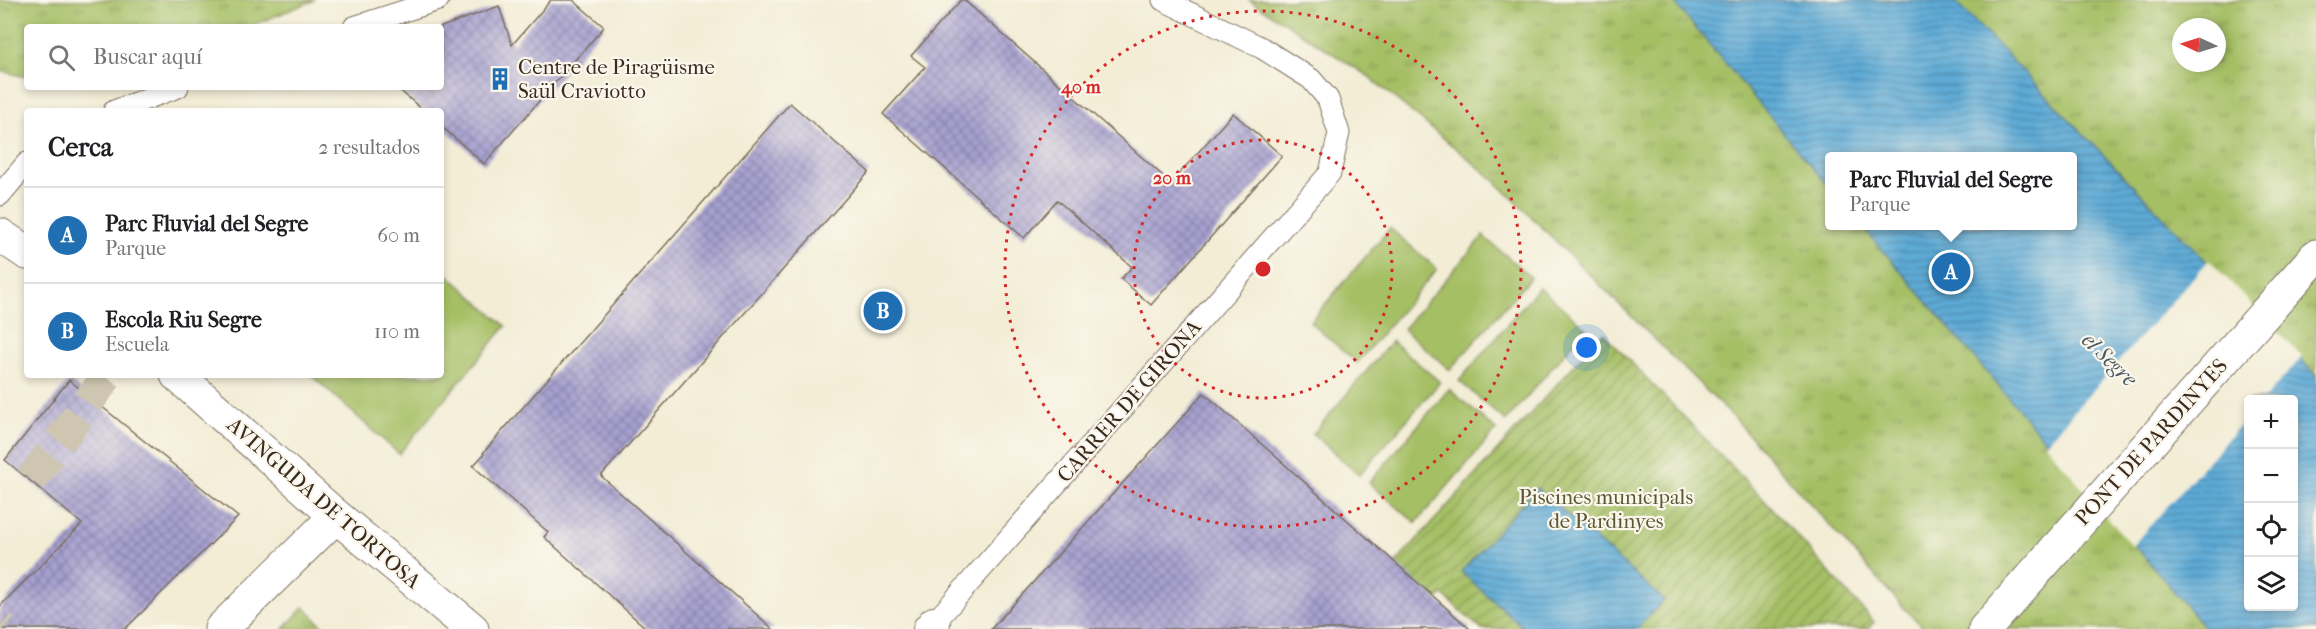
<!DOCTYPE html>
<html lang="es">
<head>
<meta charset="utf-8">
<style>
	:root { --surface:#fff; --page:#f6f6f6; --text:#202124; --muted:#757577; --line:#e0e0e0; --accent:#1f6fb2 }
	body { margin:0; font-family:"IM FELL French Canon",serif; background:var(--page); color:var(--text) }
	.controls { position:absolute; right:18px; bottom:18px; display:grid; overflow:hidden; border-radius:6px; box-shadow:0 3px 9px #0003 }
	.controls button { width:54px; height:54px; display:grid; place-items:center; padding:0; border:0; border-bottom:2px solid var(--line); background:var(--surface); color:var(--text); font:30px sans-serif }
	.compass { position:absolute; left:2172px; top:18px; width:54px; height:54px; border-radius:50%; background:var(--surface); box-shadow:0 3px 9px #0003; rotate:274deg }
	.you { position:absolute; left:1587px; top:348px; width:21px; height:21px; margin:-15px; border:4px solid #fff; border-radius:50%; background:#1a73e8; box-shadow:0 0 0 9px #1a73e833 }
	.badge { display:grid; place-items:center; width:39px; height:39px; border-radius:50%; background:var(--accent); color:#fff; font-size:20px; font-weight:700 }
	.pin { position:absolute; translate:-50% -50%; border:3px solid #fff; box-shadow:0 2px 6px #0006 }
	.popup { position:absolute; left:1825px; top:152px; width:252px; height:78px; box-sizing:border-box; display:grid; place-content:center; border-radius:6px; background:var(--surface); filter:drop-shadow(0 2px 4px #0005); font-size:20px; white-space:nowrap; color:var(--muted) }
	.popup b { font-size:22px; color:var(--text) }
	.popup::after { content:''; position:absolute; left:50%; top:100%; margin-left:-12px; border:12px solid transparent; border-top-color:var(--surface) }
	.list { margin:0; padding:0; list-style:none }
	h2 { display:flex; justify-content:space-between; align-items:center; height:78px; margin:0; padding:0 24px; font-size:26px }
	h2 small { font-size:20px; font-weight:400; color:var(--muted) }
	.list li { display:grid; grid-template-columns:39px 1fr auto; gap:18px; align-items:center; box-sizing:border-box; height:96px; padding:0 24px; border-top:2px solid var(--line) }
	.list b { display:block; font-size:22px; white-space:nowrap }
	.list p { margin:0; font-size:20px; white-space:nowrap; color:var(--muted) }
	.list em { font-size:20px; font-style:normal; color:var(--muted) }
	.icon { flex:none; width:33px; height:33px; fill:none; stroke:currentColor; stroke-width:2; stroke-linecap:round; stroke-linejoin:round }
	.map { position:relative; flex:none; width:2316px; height:629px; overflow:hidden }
	.search { position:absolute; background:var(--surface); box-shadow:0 3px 9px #0003; left:24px; top:24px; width:420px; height:66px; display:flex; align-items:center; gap:15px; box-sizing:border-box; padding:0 21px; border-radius:6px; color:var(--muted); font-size:22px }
	.panel { position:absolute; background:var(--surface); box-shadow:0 3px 9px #0003; left:24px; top:108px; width:420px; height:270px; border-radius:6px }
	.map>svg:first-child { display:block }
</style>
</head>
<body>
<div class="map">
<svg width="2316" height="629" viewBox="0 0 2316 629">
	<defs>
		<pattern id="park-tufts" width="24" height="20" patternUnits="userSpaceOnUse" patternTransform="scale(1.5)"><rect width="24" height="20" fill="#a5bf65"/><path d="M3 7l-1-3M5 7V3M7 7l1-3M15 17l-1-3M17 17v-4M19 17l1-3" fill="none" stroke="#889b53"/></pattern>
		<pattern id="garden-furrows" width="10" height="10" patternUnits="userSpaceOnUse" patternTransform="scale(1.5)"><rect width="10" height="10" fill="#a5bf65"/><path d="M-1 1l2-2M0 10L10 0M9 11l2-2" fill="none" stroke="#889b53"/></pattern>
		<pattern id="water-rules" width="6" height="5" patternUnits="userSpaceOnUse" patternTransform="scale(1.5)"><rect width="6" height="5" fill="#5daad6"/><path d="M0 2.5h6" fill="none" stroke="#4e8bad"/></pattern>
		<pattern id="building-cross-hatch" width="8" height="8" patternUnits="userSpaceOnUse" patternTransform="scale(1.5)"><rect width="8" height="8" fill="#a6a0d0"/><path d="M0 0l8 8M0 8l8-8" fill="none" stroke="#8883a8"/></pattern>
	</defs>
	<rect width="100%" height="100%" fill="#fbf7ec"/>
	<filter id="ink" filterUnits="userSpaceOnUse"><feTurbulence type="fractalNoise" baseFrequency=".0167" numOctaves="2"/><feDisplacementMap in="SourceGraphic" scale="12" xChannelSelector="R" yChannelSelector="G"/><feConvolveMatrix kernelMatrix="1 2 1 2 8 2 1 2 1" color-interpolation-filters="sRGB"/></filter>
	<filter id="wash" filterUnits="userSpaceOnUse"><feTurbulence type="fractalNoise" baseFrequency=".008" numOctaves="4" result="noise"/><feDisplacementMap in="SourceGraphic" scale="24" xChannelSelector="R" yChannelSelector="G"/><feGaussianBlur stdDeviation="1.35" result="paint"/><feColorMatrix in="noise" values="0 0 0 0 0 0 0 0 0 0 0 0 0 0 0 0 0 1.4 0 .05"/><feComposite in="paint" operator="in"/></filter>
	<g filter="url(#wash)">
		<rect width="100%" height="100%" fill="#f3edd6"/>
		<!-- grass -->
		<g fill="#a5bf65" stroke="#707442" stroke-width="1.5">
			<polygon points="1390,228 1437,269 1357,363 1310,322"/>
			<polygon points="1483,236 1531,277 1450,370 1403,329"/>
			<polygon points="441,269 506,326 399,454 311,375 441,375"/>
			<polygon points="1539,287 1586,328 1506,421 1459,381"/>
			<polygon points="1392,341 1440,382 1359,475 1313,434"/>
			<polygon points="1449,389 1496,430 1416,523 1369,483"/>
		</g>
		<!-- park -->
		<g fill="url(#park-tufts)" stroke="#707442" stroke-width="1.5" fill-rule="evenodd">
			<polygon points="0,0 315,0 248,27 27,27 27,77 0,71"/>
			<path d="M1249 0H2316V629H1925L1902 606 1731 415 1494 180 1368 76ZM2181 27H2217V63H2181ZM1830 156H2072V226H1830ZM2248 400H2294V606H2248Z"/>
			<polygon points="304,607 326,629 283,629"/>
		</g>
		<!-- garden -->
		<polygon fill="url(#garden-furrows)" stroke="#707442" stroke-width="1.5" points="1603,333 1768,504 1874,622 1868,629 1481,629 1442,594 1420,619 1396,563"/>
		<!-- water -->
		<g fill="url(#water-rules)" stroke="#4c6a7a" stroke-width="1.5" fill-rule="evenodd">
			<path d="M1672 0H1954L2316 375V629H2206L1862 226H2072V156H1830L1829 187ZM2248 400H2294V606H2248Z"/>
			<polygon points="1537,488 1664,600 1637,629 1525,629 1461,572"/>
		</g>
		<!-- pier -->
		<polygon fill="#f3edd6" points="2209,260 2302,357 2264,399 2248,400 2248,416 2132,546 2045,444"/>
		<g id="blocks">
			<!-- building -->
			<g fill="url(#building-cross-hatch)">
				<polygon points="551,0 573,0 604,27 484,164 441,126 441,111 424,111 396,87 441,87 441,27 499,6 512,45"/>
				<polygon points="961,0 964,0 1171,183 1233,113 1282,156 1151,305 1121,279 1132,267 1057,200 1024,238 883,114 925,67 911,56"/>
				<polygon points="790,103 869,172 601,476 773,629 647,629 544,537 548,532 473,466 484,454 483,453"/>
				<polygon points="69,380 238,517 125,629 0,629 0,606 82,524 5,460"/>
				<polygon points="1204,393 1470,629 991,629"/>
			</g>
		</g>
	</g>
	<g filter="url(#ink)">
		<use href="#blocks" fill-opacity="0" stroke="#7b6e5e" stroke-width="1.5"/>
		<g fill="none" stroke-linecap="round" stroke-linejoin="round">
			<!-- pedestrian-tunnel -->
			<g stroke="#cec6b1" stroke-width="32" stroke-dasharray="32 16" stroke-linecap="butt">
				<polyline points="31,480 108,375"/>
				<polyline points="0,626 3,629"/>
			</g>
			<!-- service casing -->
			<g stroke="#7b6e5e" stroke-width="23">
				<g id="service">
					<polyline points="354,27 438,0"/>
					<polyline points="114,111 178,87"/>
					<polyline points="0,195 27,163"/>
					<polyline points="934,623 1330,173 1339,133 1328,99 1311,79 1262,48 1163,0"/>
				</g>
			</g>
			<!-- pedestrian casing -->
			<g stroke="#7b6e5e" stroke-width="34">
				<polyline id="pedestrian" points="929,629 934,623"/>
			</g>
			<!-- tertiary casing -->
			<g stroke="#7b6e5e" stroke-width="35">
				<g id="tertiary">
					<polyline points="0,235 27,253"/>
					<polyline points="177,375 336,516 472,629"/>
					<polyline points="221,629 336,516"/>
				</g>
			</g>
			<!-- secondary casing -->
			<g stroke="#7b6e5e" stroke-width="35">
				<polyline id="secondary" points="1985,629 2316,256"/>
			</g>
			<!-- service -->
			<use href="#service" stroke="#fff" stroke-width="21"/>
			<!-- pedestrian -->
			<use href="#pedestrian" stroke="#fff" stroke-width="32"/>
			<!-- tertiary -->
			<use href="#tertiary" stroke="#fff" stroke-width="33"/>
			<!-- secondary -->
			<use href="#secondary" stroke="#fff" stroke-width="33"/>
		</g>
	</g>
	<!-- distance rings -->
	<g fill="none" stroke="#d62828" stroke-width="3" stroke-dasharray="3 6">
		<circle cx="1263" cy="269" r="129"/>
		<circle cx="1263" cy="269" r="258"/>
	</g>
	<!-- icons -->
	<defs>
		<g id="building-bare" transform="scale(1.8)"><path d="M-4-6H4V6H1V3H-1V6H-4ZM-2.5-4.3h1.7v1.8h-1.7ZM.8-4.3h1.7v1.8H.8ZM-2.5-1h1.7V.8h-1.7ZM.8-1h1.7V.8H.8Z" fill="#1f6fb2" stroke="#fbf7ec" stroke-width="2.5" paint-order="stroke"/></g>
	</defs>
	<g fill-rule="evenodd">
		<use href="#building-bare" x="500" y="79"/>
	</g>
	<g text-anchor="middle" stroke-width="4.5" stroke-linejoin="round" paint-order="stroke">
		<!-- poi labels -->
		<g font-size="21" fill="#3b2a1e" stroke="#fbf7ec" text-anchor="start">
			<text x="518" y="74">Centre de Piragüisme<tspan x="518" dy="24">Saül Craviotto</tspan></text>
		</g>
		<!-- street labels -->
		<g font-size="21" fill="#3b2a1e" stroke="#fbf7ec">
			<text transform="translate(1129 401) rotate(-49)" y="7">CARRER DE GIRONA</text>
			<text transform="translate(2151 442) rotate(-48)" y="7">PONT DE PARDINYES</text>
			<text transform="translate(324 503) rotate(41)" y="7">AVINGUDA DE TORTOSA</text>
		</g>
		<!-- park labels -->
		<g font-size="21" fill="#5b5733" stroke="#fbf7ec">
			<text x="1606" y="504">Piscines municipals<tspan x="1606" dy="24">de Pardinyes</tspan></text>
		</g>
		<!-- water labels -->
		<g font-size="22" font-style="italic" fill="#47575e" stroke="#fbf7ec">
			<text transform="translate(2110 359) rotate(44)" y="8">el Segre</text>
		</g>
	</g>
	<circle cx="1263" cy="269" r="9" fill="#d62828" stroke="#fbf7ec" stroke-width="3"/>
	<g font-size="18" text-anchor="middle" font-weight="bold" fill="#d62828" stroke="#fbf7ec" stroke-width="4.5" stroke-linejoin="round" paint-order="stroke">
		<text x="1081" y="93">40 m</text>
		<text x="1172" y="184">20 m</text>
	</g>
</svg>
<div class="controls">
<button>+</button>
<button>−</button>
<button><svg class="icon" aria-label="locate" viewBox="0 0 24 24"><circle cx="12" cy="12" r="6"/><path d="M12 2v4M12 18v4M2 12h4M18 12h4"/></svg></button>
<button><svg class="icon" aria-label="layers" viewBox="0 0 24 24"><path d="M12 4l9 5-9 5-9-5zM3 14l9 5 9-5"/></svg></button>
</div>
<svg class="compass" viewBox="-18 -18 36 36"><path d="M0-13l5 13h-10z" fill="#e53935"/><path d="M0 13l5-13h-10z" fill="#757577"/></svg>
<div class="you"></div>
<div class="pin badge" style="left:1951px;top:272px">A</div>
<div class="popup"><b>Parc Fluvial del Segre</b>Parque</div>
<div class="pin badge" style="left:883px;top:311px">B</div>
<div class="search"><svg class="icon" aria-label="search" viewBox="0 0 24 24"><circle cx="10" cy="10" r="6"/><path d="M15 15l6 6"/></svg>Buscar aquí</div>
<section class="panel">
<h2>Cerca<small>2 resultados</small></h2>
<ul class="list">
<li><span class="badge">A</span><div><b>Parc Fluvial del Segre</b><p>Parque</p></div><em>60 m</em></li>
<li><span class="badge">B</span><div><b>Escola Riu Segre</b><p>Escuela</p></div><em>110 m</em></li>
</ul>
</section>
</div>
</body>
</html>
